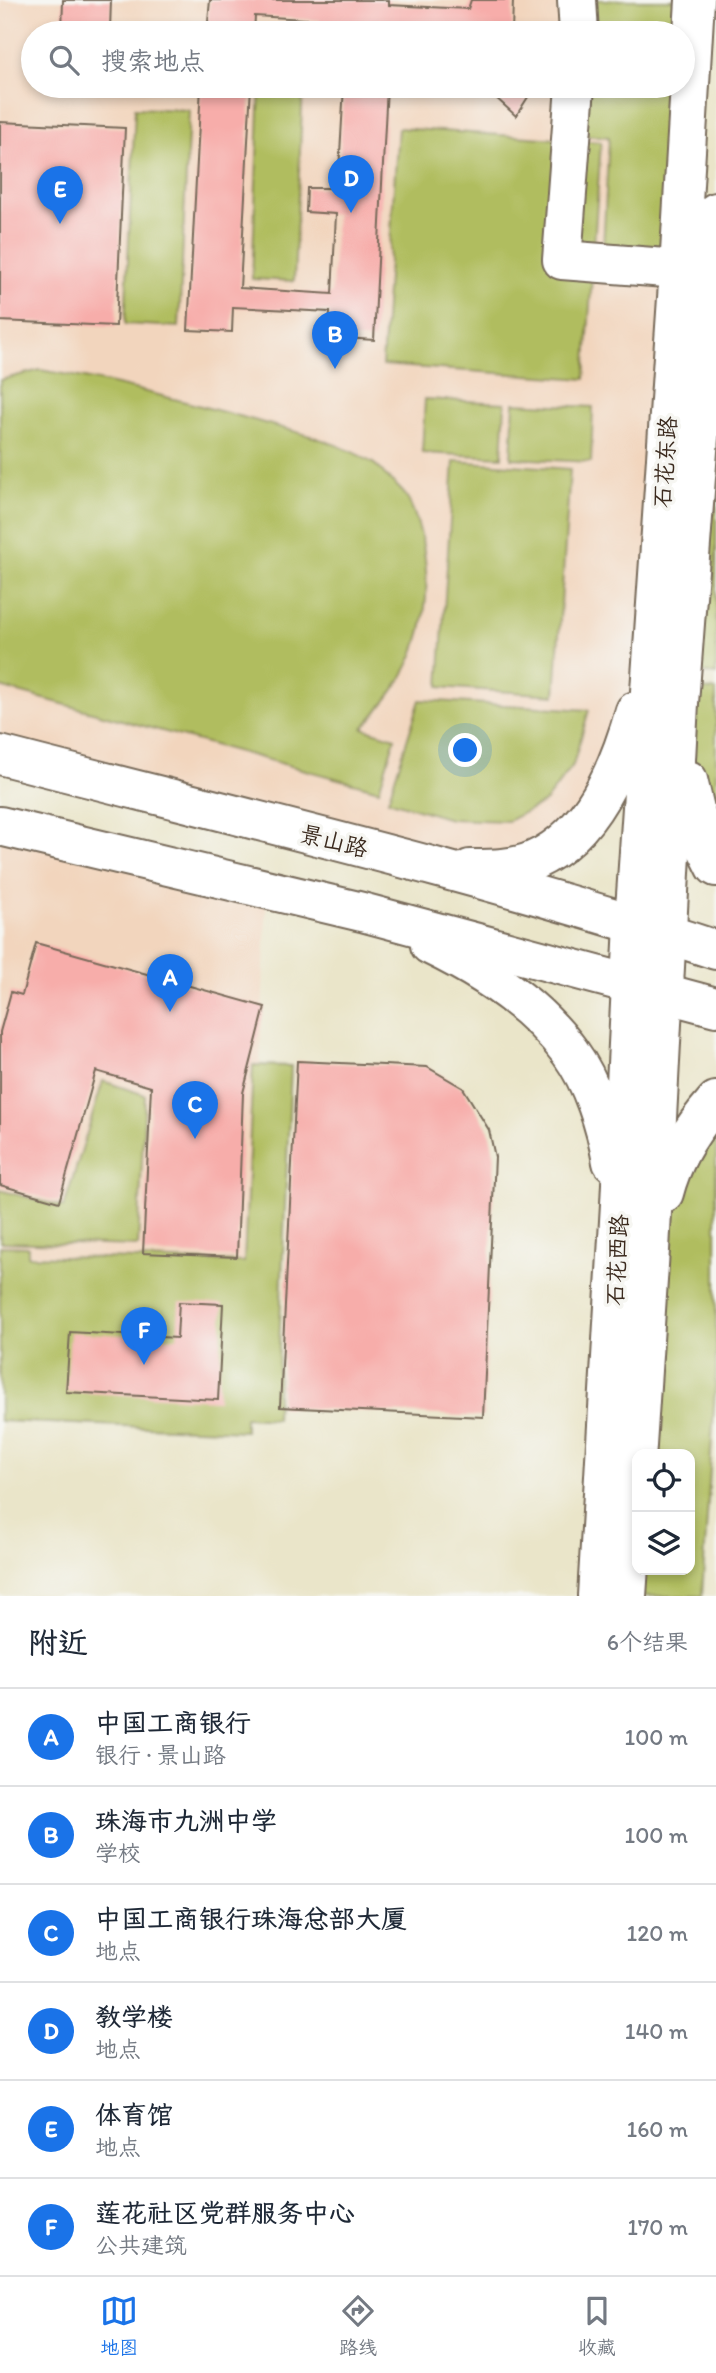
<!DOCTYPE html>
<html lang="zh">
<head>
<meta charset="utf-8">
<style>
	:root { --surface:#fff; --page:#f6f6f7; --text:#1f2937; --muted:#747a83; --line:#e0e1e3; --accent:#1a73e8 }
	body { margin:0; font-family:Itim,"LXGW WenKai TC",sans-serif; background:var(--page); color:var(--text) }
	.controls { position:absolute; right:21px; bottom:21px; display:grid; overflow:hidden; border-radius:14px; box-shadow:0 4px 10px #0003 }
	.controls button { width:63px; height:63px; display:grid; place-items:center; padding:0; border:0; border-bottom:2px solid var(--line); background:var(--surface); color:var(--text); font:35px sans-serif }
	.you { position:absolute; left:466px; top:751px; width:24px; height:24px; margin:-18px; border:5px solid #fff; border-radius:50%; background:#1a73e8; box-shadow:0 0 0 10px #1a73e833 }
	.badge { display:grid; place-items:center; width:46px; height:46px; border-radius:50%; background:var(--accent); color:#fff; font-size:23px; font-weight:700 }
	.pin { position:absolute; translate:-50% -58px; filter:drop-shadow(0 2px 4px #0008) }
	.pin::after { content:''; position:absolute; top:37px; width:24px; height:21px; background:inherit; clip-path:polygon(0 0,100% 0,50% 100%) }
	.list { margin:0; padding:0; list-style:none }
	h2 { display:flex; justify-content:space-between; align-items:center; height:91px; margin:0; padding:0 28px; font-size:30px }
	h2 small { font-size:23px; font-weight:400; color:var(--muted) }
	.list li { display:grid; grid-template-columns:46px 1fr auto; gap:21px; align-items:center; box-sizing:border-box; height:98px; padding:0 28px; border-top:2px solid var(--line) }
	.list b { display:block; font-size:26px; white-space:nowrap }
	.list p { margin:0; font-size:23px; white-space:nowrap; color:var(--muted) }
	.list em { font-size:23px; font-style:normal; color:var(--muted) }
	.icon { flex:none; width:38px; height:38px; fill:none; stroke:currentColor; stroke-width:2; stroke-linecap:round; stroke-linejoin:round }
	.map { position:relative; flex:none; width:716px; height:1596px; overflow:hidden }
	.search { position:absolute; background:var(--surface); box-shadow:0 4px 10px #0003; left:21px; right:21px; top:21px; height:77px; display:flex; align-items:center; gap:18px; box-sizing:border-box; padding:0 24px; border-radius:38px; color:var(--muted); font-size:26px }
	.sheet { height:679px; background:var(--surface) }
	nav { display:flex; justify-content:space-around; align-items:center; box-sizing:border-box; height:98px; border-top:2px solid var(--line); background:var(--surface); font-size:19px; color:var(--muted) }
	nav a { display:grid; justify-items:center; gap:4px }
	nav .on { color:var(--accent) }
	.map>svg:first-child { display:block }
</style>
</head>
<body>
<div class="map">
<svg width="716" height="1596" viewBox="0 0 716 1596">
	<rect width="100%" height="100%" fill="#f6f6f2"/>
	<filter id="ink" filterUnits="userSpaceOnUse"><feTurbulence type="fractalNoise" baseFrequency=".0143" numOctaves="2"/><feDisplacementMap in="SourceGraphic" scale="14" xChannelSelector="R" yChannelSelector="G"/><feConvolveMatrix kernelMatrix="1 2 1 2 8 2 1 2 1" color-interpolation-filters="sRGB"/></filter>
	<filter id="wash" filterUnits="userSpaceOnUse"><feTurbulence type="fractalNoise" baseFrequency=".00686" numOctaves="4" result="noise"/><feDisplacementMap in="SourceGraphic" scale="28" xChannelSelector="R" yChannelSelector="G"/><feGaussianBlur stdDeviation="1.57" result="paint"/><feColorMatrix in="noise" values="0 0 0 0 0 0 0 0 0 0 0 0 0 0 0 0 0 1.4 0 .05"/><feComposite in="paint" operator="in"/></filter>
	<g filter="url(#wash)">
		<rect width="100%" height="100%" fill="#eae5c9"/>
		<!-- built -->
		<g fill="#f2d5bd" fill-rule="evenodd">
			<path d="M0 0H694L651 652 583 822 495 869 0 755ZM33 33H683V86H33Z"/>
			<polygon points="0,827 267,890 252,1262 0,1254"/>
		</g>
		<!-- green -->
		<g fill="#b0bd5f" stroke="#76743e" stroke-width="2">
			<polygon points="586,0 682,0 680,33 584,33"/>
			<polygon points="260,86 303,86 294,281 252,279"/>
			<polygon points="581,86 677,86 667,252 603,249 609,137 578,135"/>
			<polygon points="135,108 189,110 179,327 125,324"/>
			<polygon points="398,128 601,142 585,379 382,365"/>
			<polygon points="716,310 716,674 693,672"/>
			<path d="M40 370C110 381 178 400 246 418 288 430 333 439 371 462 377 465 382 471 386 476 393 483 404 491 408 499 429 542 432 599 417 644 407 676 385 703 363 728L395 738 379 790 0 687V380Z"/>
			<polygon points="425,399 505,403 502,457 422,453"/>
			<polygon points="514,403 593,407 591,462 511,458"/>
			<polygon points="454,461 570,469 555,695 439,687"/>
			<polygon points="689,689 716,690 716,849 696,788"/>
			<polygon points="420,700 589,710 573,765 545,802 508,821 450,819 388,800"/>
			<polygon points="253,1065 291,1066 276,1419 245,1417 245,1431 0,1421 0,1246 28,1247 28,1256 244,1262"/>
			<polygon points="103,1081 145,1095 138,1246 0,1242 0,1190 64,1207"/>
			<polygon points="716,1110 716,1375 702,1596 634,1596 637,1570 690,1570 690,1454 643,1454 673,1182"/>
		</g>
		<g id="blocks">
			<!-- building -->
			<g fill="#f7adaa">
				<polygon points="63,0 111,0 110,30 139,31 139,33 62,33"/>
				<polygon points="210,0 389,0 389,5 468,9 471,0 513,0 512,33 467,33 467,28 390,22 389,33 320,33 320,20 255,16 254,33 207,33"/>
				<polygon points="201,86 251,86 240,288 332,294 336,214 306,212 307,188 338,188 344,86 387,86 374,340 329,337 330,312 233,307 232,332 188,330"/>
				<polygon points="483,86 535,86 516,116"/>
				<polygon points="0,122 125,128 116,326 0,321"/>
				<polygon points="36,943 265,1007 243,1093 237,1257 143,1253 151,1087 96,1071 59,1202 0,1185 0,1032 11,992 22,995"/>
				<polygon points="297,1061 427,1067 463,1088 489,1130 495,1157 483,1417 280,1407"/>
				<polygon points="179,1302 223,1304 218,1400 66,1392 70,1332 177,1338"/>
			</g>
		</g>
	</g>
	<g filter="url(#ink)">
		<use href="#blocks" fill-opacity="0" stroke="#786b5a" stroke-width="2"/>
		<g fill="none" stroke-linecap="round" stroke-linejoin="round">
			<!-- minor casing -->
			<g stroke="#786b5a" stroke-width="42">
				<g id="minor">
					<polyline points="577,0 579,33"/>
					<polyline points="575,86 562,260 679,269"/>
				</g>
			</g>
			<!-- major casing -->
			<g stroke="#786b5a" stroke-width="42">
				<g id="major">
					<path d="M0 755C239 817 481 873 716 950"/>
					<polyline points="688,780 702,839 716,867"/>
					<polyline points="0,826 362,912 716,1007"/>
					<path d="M470 869C491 869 516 869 535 860 592 834 619 768 635 711"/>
					<path d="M430 945C482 970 535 1004 570 1052 592 1082 606 1126 612 1162"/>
					<path d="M664 1193C673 1157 692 1128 716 1101"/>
					<polyline points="597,1596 620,1204 634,924 679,269 695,0"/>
					<polyline points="627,1596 650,1250 679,703 716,212"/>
				</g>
			</g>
			<!-- minor -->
			<use href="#minor" stroke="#fff" stroke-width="38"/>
			<!-- major -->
			<use href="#major" stroke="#fff" stroke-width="38"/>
		</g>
	</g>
	<g text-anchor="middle" stroke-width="7" stroke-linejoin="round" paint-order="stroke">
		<!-- street labels -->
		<g font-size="23" fill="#3b2a1e" stroke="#f6f6f2">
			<text transform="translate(665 462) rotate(-86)" y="8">石花东路</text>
			<text transform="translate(334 841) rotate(14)" y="8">景山路</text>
			<text transform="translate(617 1260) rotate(-87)" y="8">石花西路</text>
		</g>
	</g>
</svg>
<div class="controls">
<button><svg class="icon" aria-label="locate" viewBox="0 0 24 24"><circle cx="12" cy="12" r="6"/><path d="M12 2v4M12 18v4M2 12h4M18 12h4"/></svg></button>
<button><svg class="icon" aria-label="layers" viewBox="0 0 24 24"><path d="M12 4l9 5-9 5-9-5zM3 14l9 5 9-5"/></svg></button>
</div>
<div class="you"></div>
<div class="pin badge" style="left:170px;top:1012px">A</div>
<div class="pin badge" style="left:335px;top:369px">B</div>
<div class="pin badge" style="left:195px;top:1139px">C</div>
<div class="pin badge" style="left:351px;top:213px">D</div>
<div class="pin badge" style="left:60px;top:224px">E</div>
<div class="pin badge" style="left:144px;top:1365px">F</div>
<div class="search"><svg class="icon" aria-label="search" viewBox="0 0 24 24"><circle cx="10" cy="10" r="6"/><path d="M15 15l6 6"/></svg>搜索地点</div>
</div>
<section class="sheet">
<h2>附近<small>6个结果</small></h2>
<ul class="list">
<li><span class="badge">A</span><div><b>中国工商银行</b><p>银行 · 景山路</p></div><em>100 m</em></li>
<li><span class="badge">B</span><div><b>珠海市九洲中学</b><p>学校</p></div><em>100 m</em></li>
<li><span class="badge">C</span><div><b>中国工商银行珠海总部大厦</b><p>地点</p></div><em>120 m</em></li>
<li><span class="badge">D</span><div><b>教学楼</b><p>地点</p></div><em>140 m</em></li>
<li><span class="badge">E</span><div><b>体育馆</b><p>地点</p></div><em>160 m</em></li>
<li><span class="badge">F</span><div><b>莲花社区党群服务中心</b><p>公共建筑</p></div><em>170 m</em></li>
</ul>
</section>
<nav>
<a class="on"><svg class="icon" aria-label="map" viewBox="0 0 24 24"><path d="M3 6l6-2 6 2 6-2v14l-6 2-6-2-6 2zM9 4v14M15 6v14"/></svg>地图</a>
<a><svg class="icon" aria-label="directions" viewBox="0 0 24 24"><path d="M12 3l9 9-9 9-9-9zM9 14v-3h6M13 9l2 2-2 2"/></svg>路线</a>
<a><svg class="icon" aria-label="saved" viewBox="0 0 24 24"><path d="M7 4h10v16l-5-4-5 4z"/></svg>收藏</a>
</nav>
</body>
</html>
